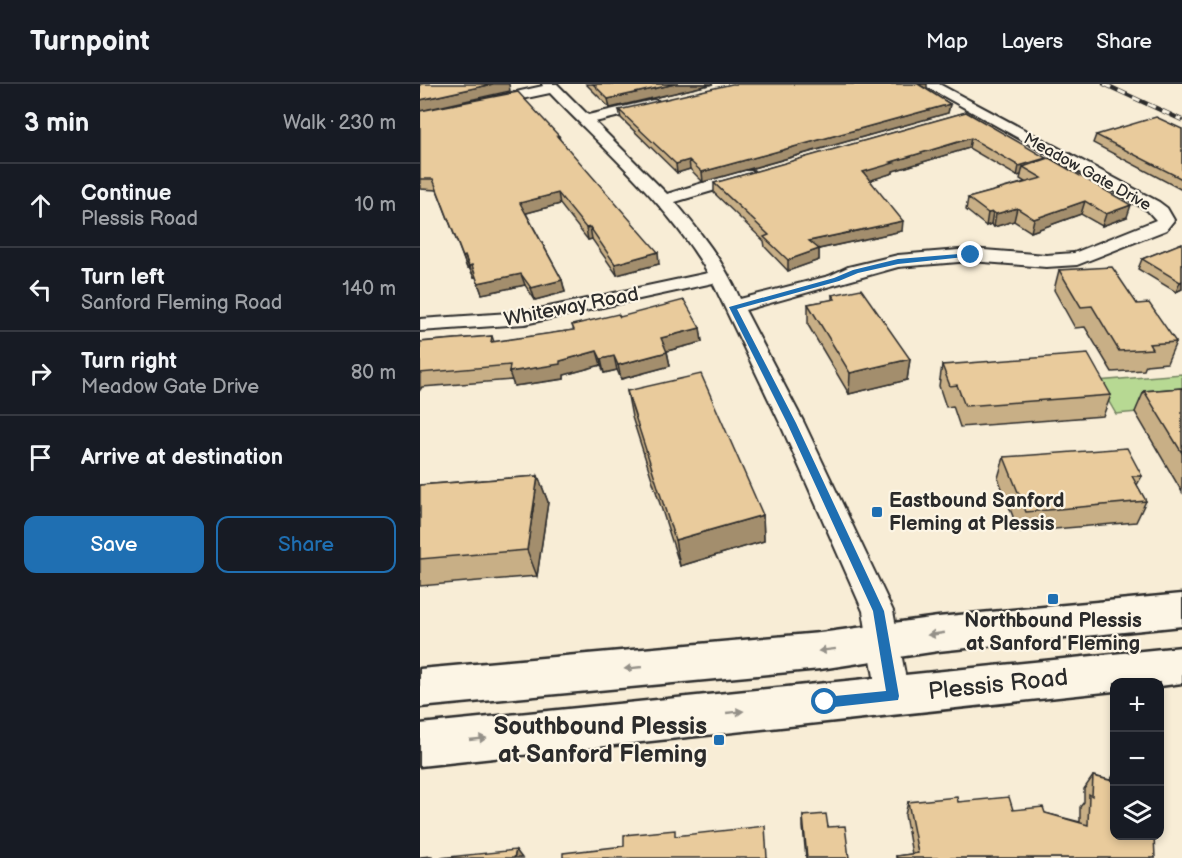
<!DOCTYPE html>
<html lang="en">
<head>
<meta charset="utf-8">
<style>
	:root { --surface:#171b24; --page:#20242c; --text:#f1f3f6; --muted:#9ea1a6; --line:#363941; --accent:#1f6fb2 }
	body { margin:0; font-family:"Balsamiq Sans",sans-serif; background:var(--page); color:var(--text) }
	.controls { position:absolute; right:18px; bottom:18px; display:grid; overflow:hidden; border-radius:12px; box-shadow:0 3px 9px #0003 }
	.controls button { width:54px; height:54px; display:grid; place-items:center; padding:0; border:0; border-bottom:2px solid var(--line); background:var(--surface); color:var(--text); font:30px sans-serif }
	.stop { position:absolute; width:18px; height:18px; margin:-14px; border:4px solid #1f6fb2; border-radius:50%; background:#fff }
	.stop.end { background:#1f6fb2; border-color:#fff; box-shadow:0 2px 6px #0008 }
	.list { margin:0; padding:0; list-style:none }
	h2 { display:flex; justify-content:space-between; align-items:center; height:78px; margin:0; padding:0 24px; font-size:26px }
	h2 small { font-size:20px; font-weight:400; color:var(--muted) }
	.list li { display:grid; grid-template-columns:39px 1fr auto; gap:18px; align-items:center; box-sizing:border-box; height:84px; padding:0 24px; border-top:2px solid var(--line) }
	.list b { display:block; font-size:22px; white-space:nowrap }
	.list p { margin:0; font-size:20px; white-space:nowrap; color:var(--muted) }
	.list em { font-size:20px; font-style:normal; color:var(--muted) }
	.actions { display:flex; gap:12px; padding:18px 24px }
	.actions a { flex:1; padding:14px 0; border:2px solid var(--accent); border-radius:12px; text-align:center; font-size:21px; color:var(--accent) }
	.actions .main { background:var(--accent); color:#fff }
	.icon { flex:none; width:33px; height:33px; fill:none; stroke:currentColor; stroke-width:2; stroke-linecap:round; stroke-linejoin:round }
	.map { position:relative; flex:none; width:762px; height:774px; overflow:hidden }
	header { display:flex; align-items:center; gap:36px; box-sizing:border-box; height:84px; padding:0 30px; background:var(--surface); border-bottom:2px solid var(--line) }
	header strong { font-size:28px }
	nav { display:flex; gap:33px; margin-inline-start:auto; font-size:21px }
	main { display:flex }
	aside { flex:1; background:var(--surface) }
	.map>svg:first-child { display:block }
</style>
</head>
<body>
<header>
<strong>Turnpoint</strong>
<nav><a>Map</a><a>Layers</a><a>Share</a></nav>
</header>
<main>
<aside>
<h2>3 min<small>Walk · 230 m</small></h2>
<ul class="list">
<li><svg class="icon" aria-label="ahead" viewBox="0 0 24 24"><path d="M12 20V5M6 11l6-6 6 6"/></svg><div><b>Continue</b><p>Plessis Road</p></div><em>10 m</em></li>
<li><svg class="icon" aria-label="left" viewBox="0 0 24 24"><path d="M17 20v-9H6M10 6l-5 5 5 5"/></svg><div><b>Turn left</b><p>Sanford Fleming Road</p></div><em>140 m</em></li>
<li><svg class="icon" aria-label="right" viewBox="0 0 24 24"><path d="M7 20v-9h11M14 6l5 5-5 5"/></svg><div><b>Turn right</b><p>Meadow Gate Drive</p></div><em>80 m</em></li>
<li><svg class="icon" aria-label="arrive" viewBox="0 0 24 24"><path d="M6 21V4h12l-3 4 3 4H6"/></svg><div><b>Arrive at destination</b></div></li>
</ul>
<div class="actions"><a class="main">Save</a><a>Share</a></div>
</aside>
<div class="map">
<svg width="762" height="774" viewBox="0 0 762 774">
	<rect width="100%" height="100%" fill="#f8edd6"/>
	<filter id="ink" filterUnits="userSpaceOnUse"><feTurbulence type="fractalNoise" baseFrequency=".0167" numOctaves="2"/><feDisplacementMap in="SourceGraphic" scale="12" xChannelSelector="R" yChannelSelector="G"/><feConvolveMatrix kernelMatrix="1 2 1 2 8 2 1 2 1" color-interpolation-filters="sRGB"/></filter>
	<g filter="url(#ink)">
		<!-- green -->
		<polygon fill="#b7d993" stroke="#71825f" stroke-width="1.5" points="762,290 762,324 696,330 677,297"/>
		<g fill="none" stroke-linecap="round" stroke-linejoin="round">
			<!-- street casing -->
			<g stroke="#2b2b2b" stroke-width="4">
				<path id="street" d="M122 0H137L168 31 233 16 238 17 240 20 238 23 175 38 247 110 321 87H333L335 91 333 95 255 118C281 149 304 178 320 215L409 192 428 183 478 171 551 165 626 171 654 169 736 136 727 126 502 0H519L739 118 747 124 754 136 746 146 657 181 626 183 551 177 478 183 325 226 384 339 473 527 489 611 484 622 473 626 462 622 457 611 443 527 360 339 293 199 105 240 0 247V235L105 228 288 189C248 120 185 66 130 9L0 37V29L123 2Z"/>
			</g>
			<!-- secondary casing -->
			<g stroke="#2b2b2b" stroke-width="5">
				<g id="secondary">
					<polygon points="762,510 762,542 518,567 400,585 0,623 0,585 400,549 518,533"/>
					<polygon points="762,563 762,599 740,602 740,598 694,598 694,607 0,682 0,640"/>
				</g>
			</g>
			<!-- street -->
			<use href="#street" fill="#fcf5e5" fill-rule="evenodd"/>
			<!-- secondary -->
			<use href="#secondary" fill="#fcf5e5" fill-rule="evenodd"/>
			<!-- rail casing -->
			<g stroke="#2b2b2b" stroke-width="4.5">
				<polyline id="rail" points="684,0 762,36"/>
			</g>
			<!-- rail -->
			<use href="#rail" stroke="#fcf5e5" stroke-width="3" stroke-dasharray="8" stroke-linecap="butt"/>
		</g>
		<!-- wall -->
		<g fill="#c8af86" stroke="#2b2b2b" stroke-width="1.5">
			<polygon points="166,0 293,0 190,24"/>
			<polygon points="507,6 530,20 528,29 283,98 270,85 257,89 201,34 199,26"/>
			<polygon points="0,27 139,52 140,56 239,180 197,191 172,155 168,156 140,120 106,129 142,196 145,208 115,216 105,201 62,210 56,193 54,193 49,184 47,184 17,106 0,105"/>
			<polygon points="546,28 626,76 707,133 682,142 661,130 611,148 594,137 574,143 571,140 566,142 546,126 548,114 605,98 600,95 601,91 597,92 549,64 473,87 473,89 450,96 482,147 399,165 399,176 368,187 345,163 344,157 294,109 294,99"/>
			<polygon points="762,45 762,106 673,59 676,51"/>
			<polygon points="762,159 762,205 756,208 718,185 722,175"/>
			<polygon points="639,186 717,220 756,258 747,279 726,281 724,286 692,288 665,243 655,244 634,206"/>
			<polygon points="412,211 490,275 487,296 429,310 388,241 388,220 412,216"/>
			<polygon points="200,233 280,244 282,258 247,267 250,282 201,295 197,286 184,289 181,281 144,291 144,295 94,302 92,296 2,303 0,306 0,258 72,252 74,258 154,246 152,241"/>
			<polygon points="522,281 691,311 683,332 540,343 533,322 526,323 519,302"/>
			<polygon points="762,304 762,408 715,328 724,307"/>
			<polygon points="207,307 343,431 344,457 260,482 212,333"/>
			<polygon points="584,373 722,392 717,401 726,417 716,438 599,448 578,394"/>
			<polygon points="118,392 128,418 117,492 0,502 0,401"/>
			<polygon points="673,692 690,696 693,692 735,774 476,774 476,772 492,770 485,731 488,718 538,718 593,726 625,729 660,738 660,723 664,718 664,705"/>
			<polygon points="383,732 429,774 386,774 383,743"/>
		</g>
		<!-- shaded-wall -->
		<g fill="#a38e6d" stroke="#2b2b2b" stroke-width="1.5">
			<polygon points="73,0 89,0 90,7 0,27 0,16"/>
			<polygon points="255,0 293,0 190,24 188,15"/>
			<polygon points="497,0 507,0 507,5"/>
			<polygon points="530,20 528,29 283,98 282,88"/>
			<polygon points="551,54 549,64 473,87 473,89 442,99 443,88 471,78"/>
			<polygon points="626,74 624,84 603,83 601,91 597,92 599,82"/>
			<polygon points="269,76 270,85 257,89 256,80"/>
			<polygon points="138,109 140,120 103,130 100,119"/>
			<polygon points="665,117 661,130 611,148 614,135"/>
			<polygon points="711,121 707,133 682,142 686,130"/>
			<polygon points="597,124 594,137 574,143 576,130"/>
			<polygon points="573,128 571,140 566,142 568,129"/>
			<polygon points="483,137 482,147 389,167 389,157"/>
			<polygon points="170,143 172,155 168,156 166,144"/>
			<polygon points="399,165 399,176 368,187 368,176"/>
			<polygon points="238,168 239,180 197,191 195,180"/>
			<polygon points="45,172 49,184 47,184 43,173"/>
			<polygon points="52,181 56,193 54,193 49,182"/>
			<polygon points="101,190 105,201 62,210 58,199"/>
			<polygon points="142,196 145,208 115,216 111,204"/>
			<polygon points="762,197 762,205 756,208 760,198"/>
			<polygon points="280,244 282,258 243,268 241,254"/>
			<polygon points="177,267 181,281 144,291 144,295 94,302 89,288 140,277"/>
			<polygon points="247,268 250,282 201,295 198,281"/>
			<polygon points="194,272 197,286 184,289 181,275"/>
			<polygon points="490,275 487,296 429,310 430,289"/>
			<polygon points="118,392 128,418 117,492 107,466"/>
			<polygon points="343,431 344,457 260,482 255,456"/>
			<polygon points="96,766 102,774 94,774"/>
		</g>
		<!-- building -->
		<g fill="#e9cb9c" stroke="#2b2b2b" stroke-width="1.5">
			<polygon points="0,0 73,0 0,16"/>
			<polygon points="173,0 255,0 188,15"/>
			<polygon points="312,0 498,0 530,20 282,88 269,76 256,80 199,26"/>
			<polygon points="98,8 139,52 137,52 238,168 195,180 170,143 166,144 138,109 100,119 142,196 111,204 101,190 58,199 52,181 49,182 45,172 43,173 13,95 0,95 0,27"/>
			<polygon points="546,28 626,74 599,82 551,54 471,78 474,79 443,88 483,137 389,157 399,165 368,176 344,153 349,151 294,99"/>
			<polygon points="736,33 762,45 762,95 676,51"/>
			<polygon points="629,74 711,121 686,130 665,117 614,135 597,124 576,130 573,128 568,129 548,114 622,94 603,83"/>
			<polygon points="762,159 762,197 760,198 722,175"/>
			<polygon points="692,183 717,220 729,219 756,258 729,260 732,265 699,267 672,222 661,223 639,186"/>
			<polygon points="441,205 490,275 430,289 388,220 415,215 412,211"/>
			<polygon points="264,216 280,244 241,254 247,268 198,281 194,272 181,275 177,267 140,277 140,280 89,288 90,281 0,289 0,258 72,252 71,258 154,246 152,241 198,230 200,233"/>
			<polygon points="668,270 691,311 545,322 537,301 530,302 522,281"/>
			<polygon points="281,290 343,431 255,456 207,307"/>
			<polygon points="762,304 762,369 724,307"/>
			<polygon points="707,364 722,392 712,392 726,417 606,428 584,373"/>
			<polygon points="118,392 107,466 0,475 0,401"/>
			<polygon points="673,692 693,697 693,692 694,692 694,752 734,752 735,774 477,774 476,772 498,769 488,718 537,713 538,718 589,713 593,726 623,723 625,729 668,741 669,710 672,712"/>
			<polygon points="406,730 408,743 425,742 429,774 387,774 383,732"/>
			<polygon points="345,742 347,774 143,774 143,769 204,762 204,751 255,746 255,752"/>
			<polygon points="96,766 94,774 19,774"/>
			<polygon points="12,772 12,774 0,774 0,773"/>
		</g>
		<!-- one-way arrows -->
		<defs><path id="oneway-solid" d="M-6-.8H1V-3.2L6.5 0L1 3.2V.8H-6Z" transform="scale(1.5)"/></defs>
		<g fill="#949088">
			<use href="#oneway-solid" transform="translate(516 550) rotate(172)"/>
			<use href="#oneway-solid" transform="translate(407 566) rotate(173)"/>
			<use href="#oneway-solid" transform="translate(213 584) rotate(174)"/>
			<use href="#oneway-solid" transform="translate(315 628) rotate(-6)"/>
			<use href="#oneway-solid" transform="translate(58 655) rotate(-6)"/>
		</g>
	</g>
	<!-- route -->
	<polygon fill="#1f6fb2" points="551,169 554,172 478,180 438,189 419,197 317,225 376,339 464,527 479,612 478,616 405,624 399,618 405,613 466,607 453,527 367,339 309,223 414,194 433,186 478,175"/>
	<!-- markers -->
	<g fill="#1f6fb2" stroke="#fcf5e5" stroke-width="2">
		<rect x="451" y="422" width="12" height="12" rx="3"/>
		<rect x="627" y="509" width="12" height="12" rx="3"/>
		<rect x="293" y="650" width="12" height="12" rx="3"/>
	</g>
	<g text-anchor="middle" stroke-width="4.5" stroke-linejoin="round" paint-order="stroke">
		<!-- far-street labels -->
		<g font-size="16" fill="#2b2b2b" stroke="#fcf5e5">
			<text transform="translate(668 87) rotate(29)" y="6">Meadow Gate Drive</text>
		</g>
		<!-- street labels -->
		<g font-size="20" fill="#2b2b2b" stroke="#fcf5e5">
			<text transform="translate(151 222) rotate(-11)" y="7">Whiteway Road</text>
		</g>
		<!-- poi labels -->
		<g font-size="20" font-weight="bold" fill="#2b2b2b" stroke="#fcf5e5" text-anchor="start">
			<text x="469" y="423">Eastbound Sanford<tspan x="469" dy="23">Fleming at Plessis</tspan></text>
			<text x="633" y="543" text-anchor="middle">Northbound Plessis<tspan x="633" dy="23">at Sanford Fleming</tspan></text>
		</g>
		<!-- near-street labels -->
		<g font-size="24" fill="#2b2b2b" stroke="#fcf5e5">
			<text transform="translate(578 600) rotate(-6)" y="8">Plessis Road</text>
		</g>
		<!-- near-poi labels -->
		<g font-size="24" font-weight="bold" fill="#2b2b2b" stroke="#fcf5e5" text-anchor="end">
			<text x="287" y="650">Southbound Plessis<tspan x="287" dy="28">at Sanford Fleming</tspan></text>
		</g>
	</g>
</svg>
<div class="controls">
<button>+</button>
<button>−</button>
<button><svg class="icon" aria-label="layers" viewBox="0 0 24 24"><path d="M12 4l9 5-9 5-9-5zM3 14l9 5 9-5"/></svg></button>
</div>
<div class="stop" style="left:405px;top:618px"></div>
<div class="stop end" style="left:551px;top:171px"></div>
</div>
</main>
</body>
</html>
